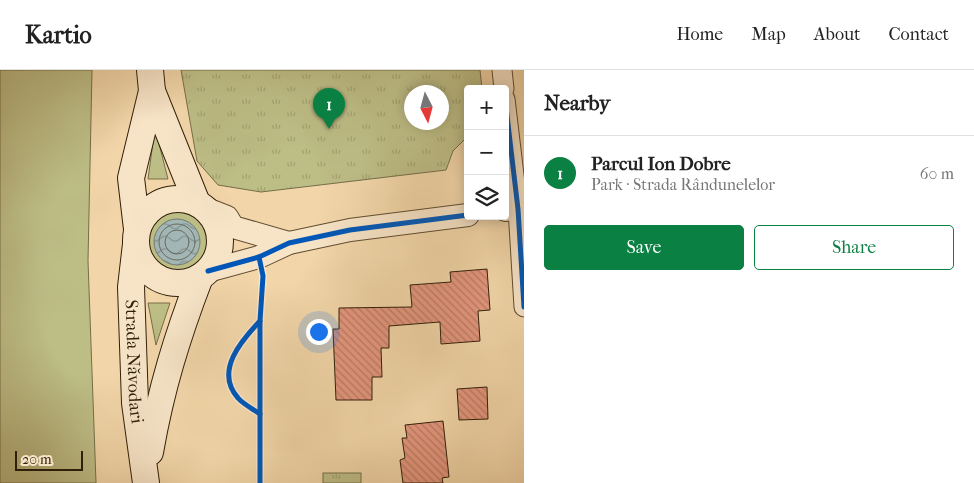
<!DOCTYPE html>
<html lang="en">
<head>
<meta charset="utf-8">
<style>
	:root { --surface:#fff; --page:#f6f6f6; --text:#222; --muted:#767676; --line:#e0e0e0; --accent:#0b8043 }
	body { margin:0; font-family:"IM FELL French Canon",serif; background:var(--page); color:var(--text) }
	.controls { position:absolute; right:15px; top:15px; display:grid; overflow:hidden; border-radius:5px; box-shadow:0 2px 12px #0003 }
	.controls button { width:45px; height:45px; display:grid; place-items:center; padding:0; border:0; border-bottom:1px solid var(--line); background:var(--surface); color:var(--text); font:25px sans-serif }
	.compass { position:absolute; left:404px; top:15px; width:45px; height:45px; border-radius:50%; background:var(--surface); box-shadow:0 2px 12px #0003; rotate:174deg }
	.scale { position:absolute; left:15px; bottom:12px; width:68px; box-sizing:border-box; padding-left:5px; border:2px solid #301f09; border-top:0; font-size:14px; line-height:18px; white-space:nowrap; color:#301f09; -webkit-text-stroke:4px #f7e4c7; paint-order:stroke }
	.you { position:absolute; left:318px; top:261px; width:18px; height:18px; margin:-12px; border:4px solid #fff; border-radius:50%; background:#1a73e8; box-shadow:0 0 0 8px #1a73e833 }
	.badge { display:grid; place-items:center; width:32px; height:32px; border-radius:50%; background:var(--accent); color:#fff; font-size:16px; font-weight:700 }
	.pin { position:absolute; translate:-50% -41px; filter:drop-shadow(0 1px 2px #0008) }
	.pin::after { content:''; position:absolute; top:26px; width:18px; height:15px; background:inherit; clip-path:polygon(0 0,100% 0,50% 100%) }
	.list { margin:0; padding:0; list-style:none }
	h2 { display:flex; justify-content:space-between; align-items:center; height:65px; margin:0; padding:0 20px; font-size:21px }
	h2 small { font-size:16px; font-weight:400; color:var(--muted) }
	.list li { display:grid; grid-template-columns:32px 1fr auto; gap:15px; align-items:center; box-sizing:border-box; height:75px; padding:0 20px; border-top:1px solid var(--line) }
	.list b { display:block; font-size:19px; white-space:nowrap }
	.list p { margin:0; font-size:16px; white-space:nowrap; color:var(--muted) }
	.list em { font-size:16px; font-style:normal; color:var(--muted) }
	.actions { display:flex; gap:10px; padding:15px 20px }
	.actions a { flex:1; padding:11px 0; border:1px solid var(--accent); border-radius:5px; text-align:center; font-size:18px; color:var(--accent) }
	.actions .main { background:var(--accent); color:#fff }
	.icon { flex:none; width:28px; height:28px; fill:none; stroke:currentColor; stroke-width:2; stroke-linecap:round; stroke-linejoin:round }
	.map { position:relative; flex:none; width:524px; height:413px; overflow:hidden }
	header { display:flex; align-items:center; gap:30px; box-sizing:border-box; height:70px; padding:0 25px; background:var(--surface); border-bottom:1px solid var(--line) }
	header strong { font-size:24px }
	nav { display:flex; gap:28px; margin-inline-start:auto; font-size:18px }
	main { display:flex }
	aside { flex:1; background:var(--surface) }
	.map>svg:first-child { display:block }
</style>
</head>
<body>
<header>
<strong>Kartio</strong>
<nav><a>Home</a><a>Map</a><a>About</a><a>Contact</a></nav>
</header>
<main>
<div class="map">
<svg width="524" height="413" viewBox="0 0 524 413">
	<defs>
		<pattern id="park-tufts" width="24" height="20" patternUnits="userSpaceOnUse" patternTransform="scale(1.25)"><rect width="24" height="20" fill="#bdbd86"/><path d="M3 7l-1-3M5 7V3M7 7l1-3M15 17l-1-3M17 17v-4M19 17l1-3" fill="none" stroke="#a3a272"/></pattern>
		<pattern id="water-waves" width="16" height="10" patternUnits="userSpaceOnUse" patternTransform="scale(1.25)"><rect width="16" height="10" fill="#a2b6b5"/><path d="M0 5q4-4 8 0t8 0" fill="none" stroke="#849391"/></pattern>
		<pattern id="building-back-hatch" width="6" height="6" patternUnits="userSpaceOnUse" patternTransform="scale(1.25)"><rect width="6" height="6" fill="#e4967d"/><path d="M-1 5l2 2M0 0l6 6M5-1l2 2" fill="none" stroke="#b97a65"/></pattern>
	</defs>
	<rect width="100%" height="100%" fill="#f2d6a9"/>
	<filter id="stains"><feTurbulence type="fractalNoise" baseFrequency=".004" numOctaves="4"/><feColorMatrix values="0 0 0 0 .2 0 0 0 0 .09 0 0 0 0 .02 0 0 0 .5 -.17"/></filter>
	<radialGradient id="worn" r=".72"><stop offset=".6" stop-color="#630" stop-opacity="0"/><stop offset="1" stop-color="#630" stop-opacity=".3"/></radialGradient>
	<!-- green -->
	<g fill="#bdbd86" stroke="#766e48">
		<polygon points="0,0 92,0 88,191 96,413 0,413"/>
		<polygon points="155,58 168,109 148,109"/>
		<circle cx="177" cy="172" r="30"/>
		<polygon points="148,233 170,233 156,275"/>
	</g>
	<!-- park -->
	<g fill="url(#park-tufts)" stroke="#766e48" fill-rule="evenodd">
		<path d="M181 0H480L482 19H468V66L453 81 446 100 261 122 218 115 197 91ZM412 22H442V52H412Z"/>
		<rect x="323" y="403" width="38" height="10"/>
	</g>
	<!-- water -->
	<circle fill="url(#water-waves)" stroke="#747a70" cx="177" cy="172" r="23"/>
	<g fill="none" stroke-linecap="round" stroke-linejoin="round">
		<!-- shore -->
		<g stroke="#696a5f" stroke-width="1">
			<circle cx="177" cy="172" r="18"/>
			<circle cx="177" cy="172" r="12"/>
		</g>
	</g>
	<!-- building -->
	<g fill="url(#building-back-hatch)" stroke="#301f09">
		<polygon points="487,199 490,240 478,241 480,271 441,274 440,252 389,256 389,278 381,278 382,307 372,307 372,330 336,330 333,259 339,259 339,238 412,237 410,215 451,212 450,202"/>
		<polygon points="487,317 488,349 459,350 457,319"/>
		<polygon points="443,351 449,407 442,408 443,413 403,413 400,390 405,388 402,368 407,368 405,355"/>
	</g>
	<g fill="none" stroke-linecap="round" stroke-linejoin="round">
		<!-- minor casing -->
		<g stroke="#604d31" stroke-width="21">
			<g id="minor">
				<polyline points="502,0 504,19"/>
				<polyline points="505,29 518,139 524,237"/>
			</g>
		</g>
		<!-- tertiary casing -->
		<g stroke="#604d31" stroke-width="24">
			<g id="tertiary">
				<polyline points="204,138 227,147 233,157 289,173"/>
				<polyline points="505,140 524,138"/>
				<polyline points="208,201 259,187 289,173 350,160 468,145"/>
			</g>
		</g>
		<!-- secondary casing -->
		<g stroke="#301f09" stroke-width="28">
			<g id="secondary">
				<polyline points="152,21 197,133"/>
				<circle cx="178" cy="171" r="42"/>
				<polyline points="137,159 131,108 152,21 150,0"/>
				<path id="s1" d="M136 174 131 217 135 333 146 413"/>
				<path d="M150 382C161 319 177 267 200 207"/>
			</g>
		</g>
		<!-- minor -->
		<use href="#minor" stroke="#f7e4c7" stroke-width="19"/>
		<!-- tertiary -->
		<use href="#tertiary" stroke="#f7e4c7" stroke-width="22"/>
		<!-- secondary -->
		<use href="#secondary" stroke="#f7e4c7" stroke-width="26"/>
		<!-- cycleway casing -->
		<g stroke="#f7e4c7" stroke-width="8">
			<g id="cycleway">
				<polyline points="505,29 518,139 524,237"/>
				<polyline points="259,187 263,206 260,251 260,413"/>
				<polyline points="208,201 259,187 289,173 350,160 468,145"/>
				<path d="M260 344C253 339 243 334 238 328 214 301 242 270 260 251"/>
			</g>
		</g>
		<!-- cycleway -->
		<use href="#cycleway" stroke="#0057b8" stroke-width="5"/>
	</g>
	<g text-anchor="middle" stroke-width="4" stroke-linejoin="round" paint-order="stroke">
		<!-- street labels -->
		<g font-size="18" fill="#301f09" stroke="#f7e4c7">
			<text dy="6" stroke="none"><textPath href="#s1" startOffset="118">Strada Năvodari</textPath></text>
		</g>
	</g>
	<rect width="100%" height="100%" filter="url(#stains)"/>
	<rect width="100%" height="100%" fill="url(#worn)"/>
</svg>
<div class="controls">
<button>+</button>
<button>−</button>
<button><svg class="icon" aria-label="layers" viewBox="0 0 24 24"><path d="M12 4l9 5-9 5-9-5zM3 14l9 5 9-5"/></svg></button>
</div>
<svg class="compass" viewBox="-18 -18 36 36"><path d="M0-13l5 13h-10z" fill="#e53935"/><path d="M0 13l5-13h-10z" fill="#767676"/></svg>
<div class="scale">20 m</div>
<div class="you"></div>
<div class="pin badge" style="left:329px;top:59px">1</div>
</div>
<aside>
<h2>Nearby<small></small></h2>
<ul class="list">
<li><span class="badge">1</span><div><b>Parcul Ion Dobre</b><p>Park · Strada Rândunelelor</p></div><em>60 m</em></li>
</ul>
<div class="actions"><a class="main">Save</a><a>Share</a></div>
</aside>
</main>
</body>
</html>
